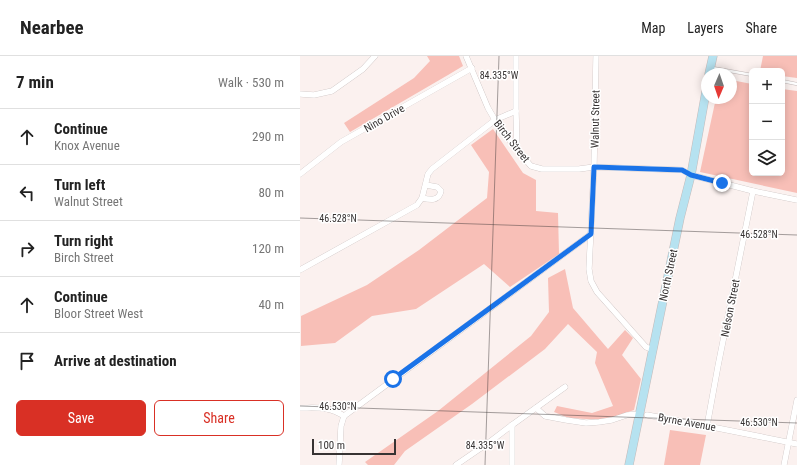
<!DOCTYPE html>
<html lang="en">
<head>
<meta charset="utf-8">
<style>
	:root { --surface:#fff; --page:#f6f6f6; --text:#222; --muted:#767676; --line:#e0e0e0; --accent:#d93025 }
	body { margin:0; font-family:"Roboto Condensed",sans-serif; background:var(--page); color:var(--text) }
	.controls { position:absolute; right:12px; top:12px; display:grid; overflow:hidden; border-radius:6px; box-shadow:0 2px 10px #0003 }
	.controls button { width:36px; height:36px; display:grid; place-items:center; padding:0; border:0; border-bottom:1px solid var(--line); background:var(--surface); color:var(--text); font:20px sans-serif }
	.compass { position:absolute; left:401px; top:12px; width:36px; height:36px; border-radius:50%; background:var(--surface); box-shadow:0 2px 10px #0003; rotate:182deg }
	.scale { position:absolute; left:12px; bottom:10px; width:84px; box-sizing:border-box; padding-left:4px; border:2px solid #373333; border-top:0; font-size:11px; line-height:14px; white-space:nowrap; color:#373333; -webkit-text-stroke:3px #fff; paint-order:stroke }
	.stop { position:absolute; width:12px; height:12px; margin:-9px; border:3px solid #1a73e8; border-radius:50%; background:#fff }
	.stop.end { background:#1a73e8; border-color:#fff; box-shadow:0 1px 4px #0008 }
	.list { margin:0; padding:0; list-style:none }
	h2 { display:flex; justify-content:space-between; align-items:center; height:52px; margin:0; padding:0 16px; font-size:17px }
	h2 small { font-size:13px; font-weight:400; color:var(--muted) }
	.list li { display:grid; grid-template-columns:26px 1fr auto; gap:12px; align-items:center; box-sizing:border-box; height:56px; padding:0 16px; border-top:1px solid var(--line) }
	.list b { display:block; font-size:15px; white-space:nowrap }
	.list p { margin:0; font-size:13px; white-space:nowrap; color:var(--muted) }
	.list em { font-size:13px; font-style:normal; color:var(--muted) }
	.actions { display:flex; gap:8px; padding:12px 16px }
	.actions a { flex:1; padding:9px 0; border:1px solid var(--accent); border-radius:6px; text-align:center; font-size:14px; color:var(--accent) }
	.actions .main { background:var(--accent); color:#fff }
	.icon { flex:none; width:22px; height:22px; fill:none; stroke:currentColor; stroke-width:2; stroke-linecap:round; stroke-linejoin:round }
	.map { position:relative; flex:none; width:497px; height:409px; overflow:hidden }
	header { display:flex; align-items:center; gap:24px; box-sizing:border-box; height:56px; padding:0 20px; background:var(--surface); border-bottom:1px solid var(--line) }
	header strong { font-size:19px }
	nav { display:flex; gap:22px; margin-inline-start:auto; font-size:14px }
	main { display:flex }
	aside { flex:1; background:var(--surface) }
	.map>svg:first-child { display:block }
</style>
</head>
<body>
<header>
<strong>Nearbee</strong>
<nav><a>Map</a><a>Layers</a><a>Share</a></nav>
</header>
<main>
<aside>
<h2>7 min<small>Walk · 530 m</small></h2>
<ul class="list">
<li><svg class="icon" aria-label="ahead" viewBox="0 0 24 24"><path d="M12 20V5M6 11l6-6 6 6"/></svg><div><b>Continue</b><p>Knox Avenue</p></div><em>290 m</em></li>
<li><svg class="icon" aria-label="left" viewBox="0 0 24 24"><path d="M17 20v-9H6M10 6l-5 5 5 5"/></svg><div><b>Turn left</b><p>Walnut Street</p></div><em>80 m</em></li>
<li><svg class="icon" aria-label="right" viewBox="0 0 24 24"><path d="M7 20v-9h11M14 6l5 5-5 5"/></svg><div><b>Turn right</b><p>Birch Street</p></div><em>120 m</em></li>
<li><svg class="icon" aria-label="ahead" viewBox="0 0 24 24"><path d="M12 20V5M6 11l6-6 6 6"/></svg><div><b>Continue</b><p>Bloor Street West</p></div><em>40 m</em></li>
<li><svg class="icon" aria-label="arrive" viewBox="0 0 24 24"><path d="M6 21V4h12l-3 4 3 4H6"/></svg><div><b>Arrive at destination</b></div></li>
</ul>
<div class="actions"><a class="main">Save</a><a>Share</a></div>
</aside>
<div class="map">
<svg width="497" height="409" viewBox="0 0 497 409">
	<rect width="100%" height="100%" fill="#fbf1ef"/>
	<!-- green -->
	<g fill="#f8bfb7">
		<polygon points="127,0 159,0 163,10 148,19 50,76 44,67 114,22 130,5"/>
		<polygon points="463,0 497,0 497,22 482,20 482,15 460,15"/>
		<polygon points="431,24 452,28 452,117 482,117 482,33 497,35 497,137 400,116 416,42 431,42"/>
		<polygon points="193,73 223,117 236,124 236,155 258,157 259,198 210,231 184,208 116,253 72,260 35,287 1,290 1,260 67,229 119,194 187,142 189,116 171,89"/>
		<polygon points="265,213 273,252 308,293 325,274 333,282 322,299 341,323 334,354 305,364 269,362 254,356 257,350 292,357 313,350 295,307 297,296 268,268 245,293 172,348 105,395 94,409 68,409 65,406 138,355 231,280 249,256 248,222"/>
		<polygon points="370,374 406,379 400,409 364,409"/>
	</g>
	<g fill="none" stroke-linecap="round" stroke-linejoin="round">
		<!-- service casing -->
		<g stroke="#c4bab9" stroke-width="3.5">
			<g id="service">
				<polyline points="413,12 452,19"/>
				<polyline points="482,25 497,28"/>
			</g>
		</g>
		<!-- minor casing -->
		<g stroke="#c4bab9" stroke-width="6">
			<g id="minor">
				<polyline points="166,0 188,52 195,64 217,94 231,110 242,113 279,113 294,111 382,114 391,119 453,135 497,144"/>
				<polyline points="216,0 216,55 217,94"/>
				<polyline points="296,0 294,111 289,213 291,225 297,236 346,291 353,294"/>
				<polyline points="0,38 14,39 32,35 63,13 75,0"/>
				<polyline points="0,118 41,86 172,12"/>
				<path d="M122 142C131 144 139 145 141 135L137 131 126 129"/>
				<polyline points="0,214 117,149 122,142 128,118 132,113 195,64 216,55"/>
				<path d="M0 352C17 352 29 350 44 360"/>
				<polyline points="236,352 245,360 266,364 286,367 299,366 312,364 327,359 340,358"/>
				<polyline points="347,359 407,370 497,388"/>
				<polyline points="44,360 291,178"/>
				<polyline points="212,369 212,409"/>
				<polyline points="407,370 418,310 453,135"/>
				<polyline points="39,409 41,370 44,360"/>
				<polyline points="156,409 191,385 212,369 265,331"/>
				<polyline points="484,409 497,344"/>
			</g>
		</g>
		<!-- secondary casing -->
		<g stroke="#c4bab9" stroke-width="9">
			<g id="secondary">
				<polyline points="409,18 413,0"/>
				<polyline points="329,409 380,162 391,119 407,30"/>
			</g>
		</g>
		<!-- service -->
		<use href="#service" stroke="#fff" stroke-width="2.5"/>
		<!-- minor -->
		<use href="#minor" stroke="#fff" stroke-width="5.5"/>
		<!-- secondary -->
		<use href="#secondary" stroke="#b6e2f0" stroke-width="8"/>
	</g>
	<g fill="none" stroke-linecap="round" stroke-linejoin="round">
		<!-- route -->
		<polyline stroke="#1a73e8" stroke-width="5" points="93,323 291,178 294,111 382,114 391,119 422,127"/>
	</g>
	<!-- ticks -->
	<path fill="none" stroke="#373333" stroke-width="1" stroke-opacity="0.45" d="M0 162 497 179M0 350 497 367M185 409 199 0"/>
	<g text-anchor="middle" stroke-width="3" stroke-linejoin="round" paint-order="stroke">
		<!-- street labels -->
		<g font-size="11" fill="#373333" stroke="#fff">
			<text transform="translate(84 62) rotate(-30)" y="4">Nino Drive</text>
			<text transform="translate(295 63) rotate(-89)" y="4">Walnut Street</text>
			<text transform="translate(212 85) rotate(52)" y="4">Birch Street</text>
			<text transform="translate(368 219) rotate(-78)" y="4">North Street</text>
			<text transform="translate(430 252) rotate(-79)" y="4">Nelson Street</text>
			<text transform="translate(387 366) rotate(10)" y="4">Byrne Avenue</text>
		</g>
	</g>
	<g font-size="10" text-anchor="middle" fill="#373333" stroke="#fff" stroke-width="3" stroke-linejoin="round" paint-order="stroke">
		<text x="199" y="23">84.335°W</text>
		<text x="38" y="166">46.528°N</text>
		<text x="459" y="182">46.528°N</text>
		<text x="38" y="354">46.530°N</text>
		<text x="459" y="370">46.530°N</text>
		<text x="185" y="393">84.335°W</text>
	</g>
</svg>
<div class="controls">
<button>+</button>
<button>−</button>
<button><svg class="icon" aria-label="layers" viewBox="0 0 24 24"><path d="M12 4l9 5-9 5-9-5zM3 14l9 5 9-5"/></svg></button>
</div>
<svg class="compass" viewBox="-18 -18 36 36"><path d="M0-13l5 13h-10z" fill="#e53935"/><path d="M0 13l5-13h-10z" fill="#767676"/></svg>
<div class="scale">100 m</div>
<div class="stop" style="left:93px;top:323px"></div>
<div class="stop end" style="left:422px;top:127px"></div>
</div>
</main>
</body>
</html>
